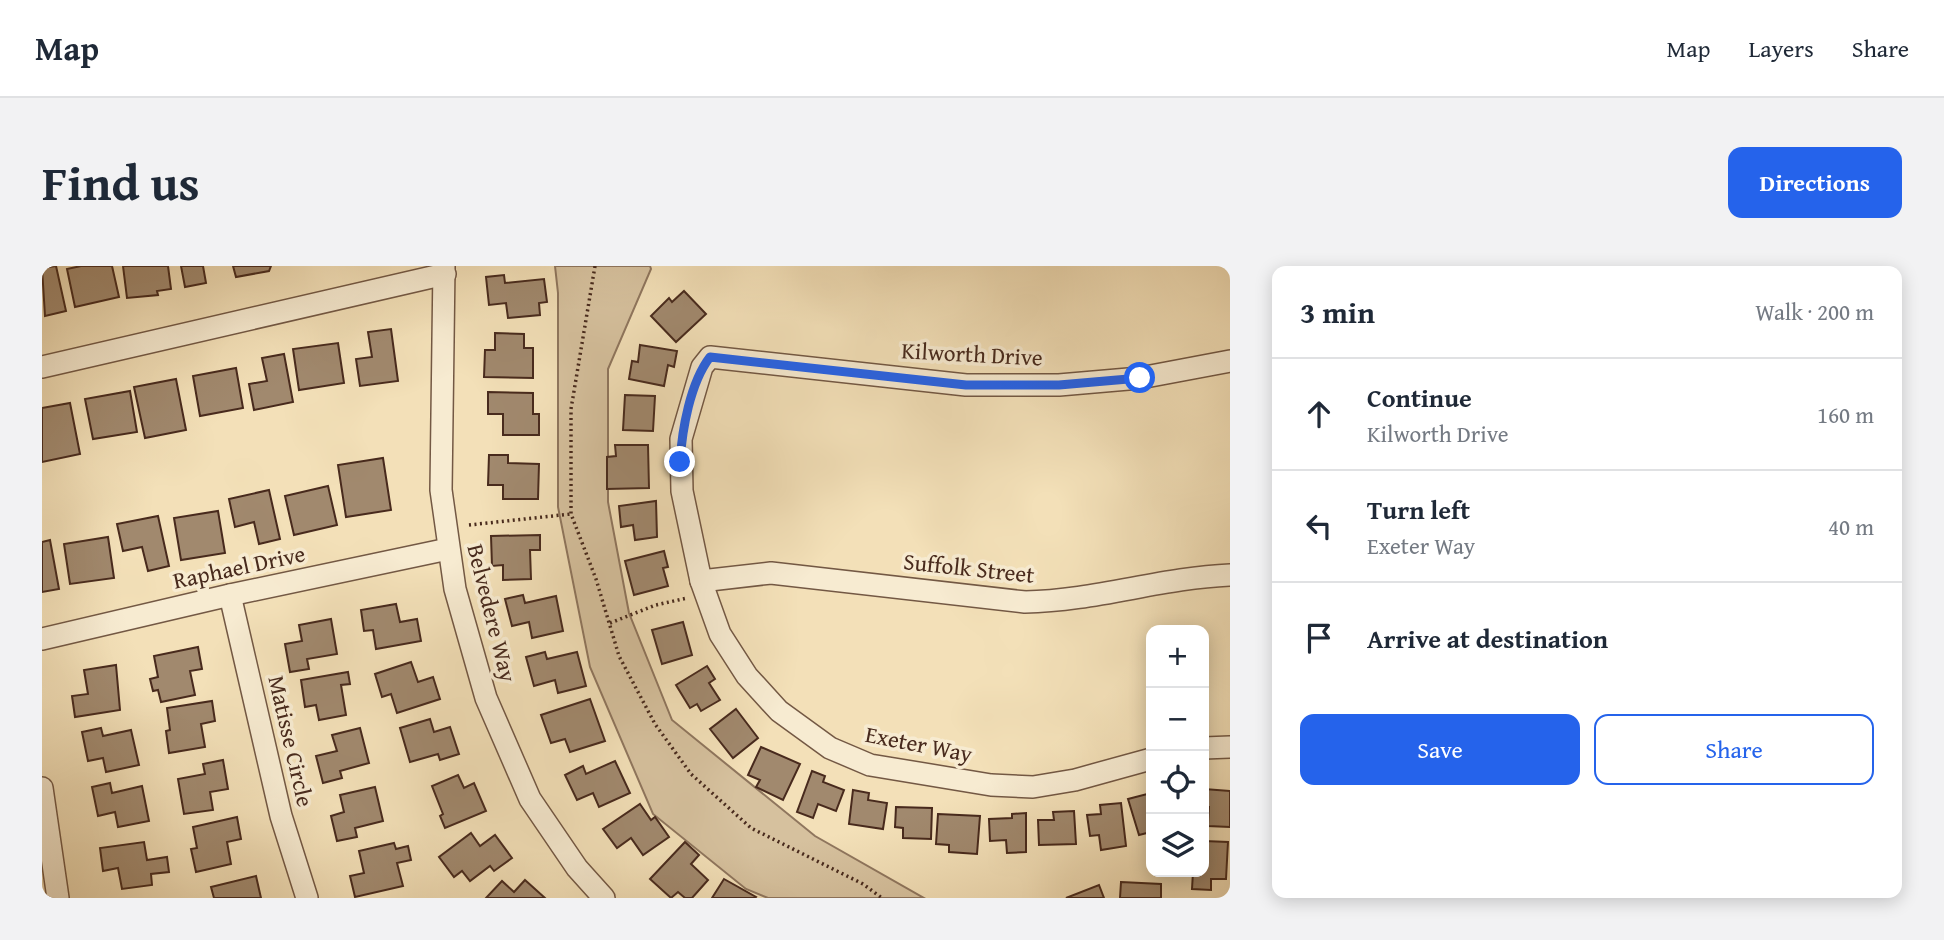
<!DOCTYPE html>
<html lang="en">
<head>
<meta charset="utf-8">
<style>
	:root { --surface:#fff; --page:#f2f2f3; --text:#1f2937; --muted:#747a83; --line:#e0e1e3; --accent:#2563eb }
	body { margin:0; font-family:"Gentium Book Plus",serif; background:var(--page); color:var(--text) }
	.controls { position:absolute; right:21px; bottom:21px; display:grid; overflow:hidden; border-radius:14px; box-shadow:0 4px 18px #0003 }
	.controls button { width:63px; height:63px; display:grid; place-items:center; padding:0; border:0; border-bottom:2px solid var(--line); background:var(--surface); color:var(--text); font:35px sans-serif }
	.stop { position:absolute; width:21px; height:21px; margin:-16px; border:5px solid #2563eb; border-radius:50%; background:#fff }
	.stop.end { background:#2563eb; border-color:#fff; box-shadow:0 2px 7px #0008 }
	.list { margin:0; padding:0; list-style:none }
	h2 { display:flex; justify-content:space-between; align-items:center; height:91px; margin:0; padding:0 28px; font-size:30px }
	h2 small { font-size:23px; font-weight:400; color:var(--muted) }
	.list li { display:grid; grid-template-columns:46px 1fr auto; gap:21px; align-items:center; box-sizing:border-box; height:112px; padding:0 28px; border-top:2px solid var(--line) }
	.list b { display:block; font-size:26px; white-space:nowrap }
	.list p { margin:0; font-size:23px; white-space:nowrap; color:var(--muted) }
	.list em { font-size:23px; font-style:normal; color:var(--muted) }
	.actions { display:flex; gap:14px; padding:21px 28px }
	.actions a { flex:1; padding:16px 0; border:2px solid var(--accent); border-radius:14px; text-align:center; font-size:24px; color:var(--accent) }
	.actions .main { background:var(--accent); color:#fff }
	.icon { flex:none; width:38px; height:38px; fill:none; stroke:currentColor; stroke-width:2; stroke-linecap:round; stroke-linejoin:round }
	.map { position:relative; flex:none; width:1188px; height:632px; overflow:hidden; border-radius:14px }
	header { display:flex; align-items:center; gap:42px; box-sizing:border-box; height:98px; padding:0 35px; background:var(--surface); border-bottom:2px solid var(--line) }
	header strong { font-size:33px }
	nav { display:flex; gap:38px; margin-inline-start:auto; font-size:24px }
	.intro { display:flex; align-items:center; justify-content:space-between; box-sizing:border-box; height:168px; padding:0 42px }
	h1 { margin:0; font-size:49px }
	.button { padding:18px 32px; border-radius:14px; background:var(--accent); color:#fff; font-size:24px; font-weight:700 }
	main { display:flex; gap:42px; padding:0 42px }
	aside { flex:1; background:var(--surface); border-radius:14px; box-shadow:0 4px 18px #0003 }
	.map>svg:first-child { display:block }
</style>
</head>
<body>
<header>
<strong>Map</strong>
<nav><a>Map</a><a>Layers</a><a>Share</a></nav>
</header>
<div class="intro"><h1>Find us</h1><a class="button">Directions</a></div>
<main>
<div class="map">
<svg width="1188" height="632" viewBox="0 0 1188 632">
	<rect width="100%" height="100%" fill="#f3e0b8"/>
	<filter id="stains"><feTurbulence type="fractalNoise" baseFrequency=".00286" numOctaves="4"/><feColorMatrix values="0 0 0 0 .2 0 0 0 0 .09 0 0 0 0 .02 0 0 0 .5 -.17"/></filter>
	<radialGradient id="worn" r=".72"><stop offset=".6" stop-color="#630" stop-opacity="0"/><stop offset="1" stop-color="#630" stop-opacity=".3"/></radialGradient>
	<!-- green -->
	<polygon fill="#d6c19e" stroke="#8f765e" stroke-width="2" points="513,0 608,0 609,3 566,103 566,236 587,347 630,454 773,570 882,632 726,632 704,623 611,548 548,401 516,241 516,27"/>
	<!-- building -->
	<g fill="#a1896e" stroke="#482a1d" stroke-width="2">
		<polygon points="14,0 24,45 3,50 0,2"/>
		<polygon points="39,0 70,0 77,31 33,41 25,3"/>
		<polygon points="81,0 126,0 129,23 115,25 116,29 85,32"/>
		<polygon points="139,0 161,0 164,17 143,21"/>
		<polygon points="191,0 229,0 227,5 194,11"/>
		<polygon points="462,9 463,17 502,13 505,36 497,37 498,49 466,52 464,37 447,39 444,11"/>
		<polygon points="642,25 664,48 634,76 609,50 627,32 630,36"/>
		<polygon points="349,63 356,115 318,120 314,93 330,91 326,66"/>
		<polygon points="453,67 482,68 482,82 491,82 491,112 442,111 443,84 453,84"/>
		<polygon points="296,77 302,117 257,124 251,83"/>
		<polygon points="598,79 635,85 632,101 626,99 622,120 587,113 590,95 596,96"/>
		<polygon points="242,88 251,136 212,144 207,118 225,115 220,92"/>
		<polygon points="194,102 201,142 158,150 151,110"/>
		<polygon points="134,113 144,164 103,172 92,121"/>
		<polygon points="88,125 95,166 51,173 43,133"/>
		<polygon points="446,126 491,127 491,148 497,148 497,169 461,169 461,148 446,148"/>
		<polygon points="583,129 613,130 611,165 581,164"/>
		<polygon points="28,137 38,188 0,196 0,142"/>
		<polygon points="573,179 606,179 607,222 565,223 565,191 574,190"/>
		<polygon points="447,189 466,189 466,197 497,198 496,233 461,233 461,219 446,219"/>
		<polygon points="341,192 349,244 304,251 296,199"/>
		<polygon points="286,220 295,259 252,269 243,230"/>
		<polygon points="227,224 238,273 217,278 212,256 193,261 187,233"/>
		<polygon points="614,235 615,271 593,274 591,259 579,261 577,240"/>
		<polygon points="176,245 183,287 139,294 132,252"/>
		<polygon points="116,250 127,300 106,305 100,281 81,285 75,258"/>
		<polygon points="498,269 498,284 488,284 489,313 461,314 461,299 450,300 449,270"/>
		<polygon points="66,271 72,312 28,318 22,278"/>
		<polygon points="8,274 17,323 0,326 0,276"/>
		<polygon points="622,285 626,301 621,302 626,320 592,329 583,295"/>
		<polygon points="481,329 483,337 514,330 521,365 490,372 487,356 470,360 463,333"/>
		<polygon points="354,338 358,356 375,353 379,375 334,383 331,364 322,365 319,344"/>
		<polygon points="289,353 295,388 265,393 267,403 248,406 243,378 260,375 257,359"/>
		<polygon points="641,356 650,389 620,398 610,364"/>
		<polygon points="156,381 160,403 148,405 153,429 119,436 116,424 111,425 108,413 116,411 112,390"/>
		<polygon points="503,386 505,393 535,386 544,420 516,427 513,414 492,420 484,391"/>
		<polygon points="369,396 376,416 391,411 398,433 355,447 349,428 340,431 333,408"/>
		<polygon points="74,399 78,444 33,451 30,430 46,428 42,404"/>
		<polygon points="665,400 673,413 667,417 678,434 659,445 655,438 648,442 634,419"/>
		<polygon points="306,406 308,418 299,419 304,449 277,454 274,439 263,441 259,414"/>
		<polygon points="548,433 563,475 528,486 523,473 509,477 499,449"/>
		<polygon points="170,435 173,455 159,458 163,481 127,487 124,465 128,464 125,442"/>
		<polygon points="694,443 716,472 691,492 668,463"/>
		<polygon points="388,453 392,466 408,461 417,488 398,494 396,488 368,496 358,462"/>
		<polygon points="59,462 61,470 89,464 97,499 64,506 61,492 46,495 40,466"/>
		<polygon points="318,462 327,497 298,505 300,512 281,517 274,490 295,485 290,469"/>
		<polygon points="719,481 758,498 741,534 714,521 718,514 706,509"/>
		<polygon points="181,494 186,523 168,526 171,544 142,548 136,513 163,508 161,498"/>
		<polygon points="573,495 588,527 557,541 551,527 535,534 523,509 541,500 544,508"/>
		<polygon points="770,505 783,510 781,516 802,524 794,545 776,538 771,552 755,546"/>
		<polygon points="416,509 422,522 432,517 444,545 403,562 398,550 401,548 390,520"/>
		<polygon points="68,517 70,527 100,520 107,555 76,561 73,546 56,550 50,521"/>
		<polygon points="333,521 341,555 313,562 315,571 295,575 289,550 302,546 298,529"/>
		<polygon points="1162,523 1188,525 1188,561 1166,560 1167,541 1162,541"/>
		<polygon points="811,524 827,527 826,534 845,537 841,563 807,558"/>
		<polygon points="1109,527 1109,566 1097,569 1086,533"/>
		<polygon points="1079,537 1084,580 1059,584 1057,569 1048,570 1045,549 1059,548 1058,539"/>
		<polygon points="598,538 609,554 613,551 627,571 601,589 589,572 575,582 561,563"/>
		<polygon points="854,541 890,542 889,573 861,572 861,562 853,561"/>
		<polygon points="1032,545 1034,578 997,579 996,554 1012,554 1011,546"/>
		<polygon points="984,547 984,586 965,587 964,574 948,575 947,553 970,552 970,548"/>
		<polygon points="896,548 938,550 935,588 907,586 907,579 894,578"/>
		<polygon points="195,551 199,573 185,576 189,598 154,606 149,583 155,582 151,561"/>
		<polygon points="429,567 438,580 453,569 470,592 452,605 448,600 428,615 420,605 412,611 397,591"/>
		<polygon points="1162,575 1186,576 1184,613 1169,613 1169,624 1150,623 1151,606 1162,606"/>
		<polygon points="102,576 105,594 125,591 127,606 109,608 110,619 80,623 76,602 61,605 58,582"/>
		<polygon points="643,576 657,589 649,598 666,614 650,632 643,632 636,626 629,632 608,613"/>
		<polygon points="352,577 354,583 366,580 369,594 355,597 361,620 313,631 308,610 322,607 317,585"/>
		<polygon points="214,610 219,632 172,632 169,621"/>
		<polygon points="682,613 714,631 713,632 670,632"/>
		<polygon points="483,614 503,632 444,632 460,615 472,626"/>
		<polygon points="1079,616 1119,618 1119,632 1078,632"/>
		<polygon points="1057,619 1062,632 1024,632"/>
	</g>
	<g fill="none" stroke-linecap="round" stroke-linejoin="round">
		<!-- street casing -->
		<g stroke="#735844" stroke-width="24">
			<g id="street">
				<polyline points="402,0 399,224 413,323 444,432 488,533 535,602 562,632"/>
				<polyline points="0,101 403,8"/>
				<path d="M659 315 729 307 983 336C1052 335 1119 312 1188 309"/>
				<polyline points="188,329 239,550 265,632"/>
				<polyline points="0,373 188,329 406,283"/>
				<polyline points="1162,482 1188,481"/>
				<polyline points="1109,493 1033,514 991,521 949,519 828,499 788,482 737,445 705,410 678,368 659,315 640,225 639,173 660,101 668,91 924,119 1017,119 1098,112 1188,95"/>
				<polyline points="0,522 16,632"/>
			</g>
		</g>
		<!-- path -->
		<g stroke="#482a1d" stroke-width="3.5" stroke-dasharray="2 3.5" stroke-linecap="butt">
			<polyline points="553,0 529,143 529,248 554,313 577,390 613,458 649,508 709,562 821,618 840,632"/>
			<polyline points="427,259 529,248"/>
			<polyline points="568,357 614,339 645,332"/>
		</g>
		<!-- street -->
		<use href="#street" stroke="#f7ebd1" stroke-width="21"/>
	</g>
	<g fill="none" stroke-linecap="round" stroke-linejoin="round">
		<!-- route -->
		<path stroke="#2563eb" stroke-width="9" d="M638 196C640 164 648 117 668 91L924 119H1017L1098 112"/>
	</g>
	<g text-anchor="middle" stroke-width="7" stroke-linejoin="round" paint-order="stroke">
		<!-- street labels -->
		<g font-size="23" fill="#482a1d" stroke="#f7ebd1">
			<text transform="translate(930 88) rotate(3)" y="8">Kilworth Drive</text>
			<text transform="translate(197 301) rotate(-12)" y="8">Raphael Drive</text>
			<text transform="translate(927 302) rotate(6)" y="8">Suffolk Street</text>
			<text transform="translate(450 347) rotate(76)" y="8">Belvedere Way</text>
			<text transform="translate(249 475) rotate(77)" y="8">Matisse Circle</text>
			<text transform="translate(877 478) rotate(11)" y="8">Exeter Way</text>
		</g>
	</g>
	<rect width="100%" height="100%" filter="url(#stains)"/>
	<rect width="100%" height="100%" fill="url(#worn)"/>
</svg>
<div class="controls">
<button>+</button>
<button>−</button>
<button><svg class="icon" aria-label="locate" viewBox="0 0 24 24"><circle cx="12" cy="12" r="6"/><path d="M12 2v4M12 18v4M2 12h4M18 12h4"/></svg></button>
<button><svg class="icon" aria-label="layers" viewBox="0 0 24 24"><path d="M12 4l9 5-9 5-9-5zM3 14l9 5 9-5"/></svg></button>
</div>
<div class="stop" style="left:1098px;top:112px"></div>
<div class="stop end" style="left:638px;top:196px"></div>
</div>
<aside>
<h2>3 min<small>Walk · 200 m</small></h2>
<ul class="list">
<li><svg class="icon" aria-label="ahead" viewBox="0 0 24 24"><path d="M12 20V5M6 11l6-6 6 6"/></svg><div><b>Continue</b><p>Kilworth Drive</p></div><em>160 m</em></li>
<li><svg class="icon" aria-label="left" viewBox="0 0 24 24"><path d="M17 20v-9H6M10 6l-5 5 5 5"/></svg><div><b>Turn left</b><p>Exeter Way</p></div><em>40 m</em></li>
<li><svg class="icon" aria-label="arrive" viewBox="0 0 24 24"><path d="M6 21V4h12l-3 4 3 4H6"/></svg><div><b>Arrive at destination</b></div></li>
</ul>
<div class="actions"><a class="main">Save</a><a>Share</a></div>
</aside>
</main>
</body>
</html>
